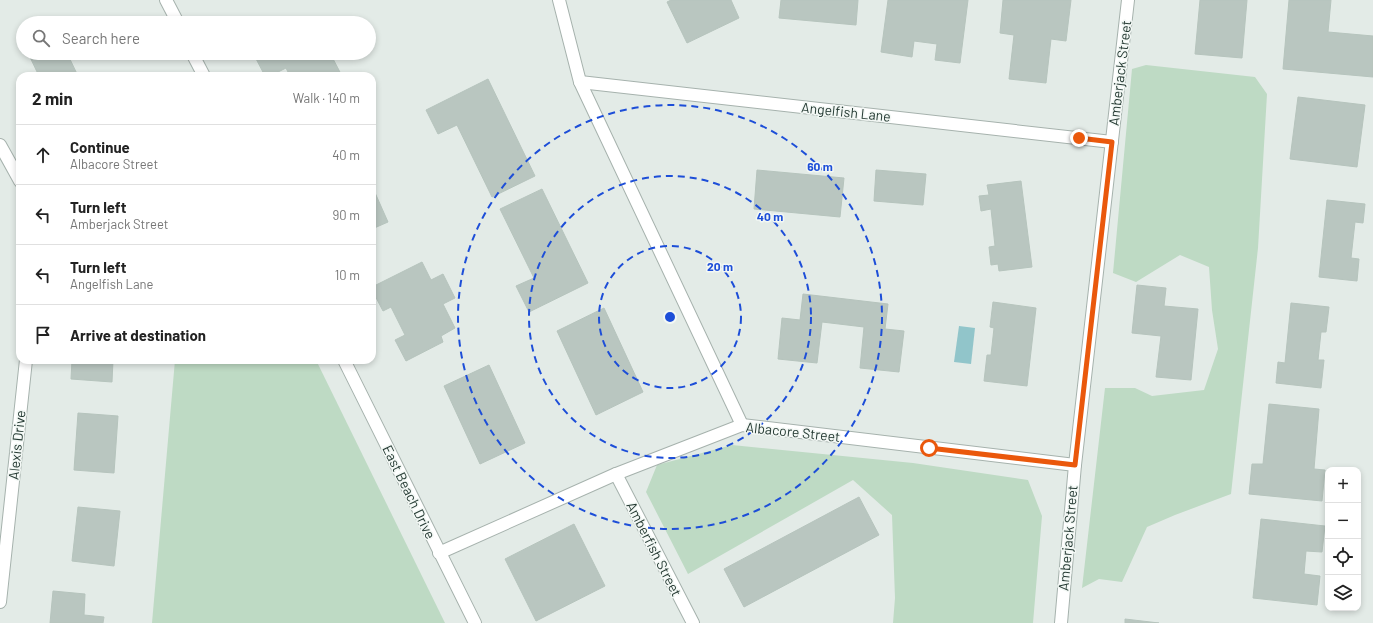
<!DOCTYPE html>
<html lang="en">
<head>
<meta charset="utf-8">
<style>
	:root { --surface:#fff; --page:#f6f6f6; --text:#222; --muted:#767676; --line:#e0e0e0 }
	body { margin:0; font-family:Barlow,sans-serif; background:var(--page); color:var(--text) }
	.controls { position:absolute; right:12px; bottom:12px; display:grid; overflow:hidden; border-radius:8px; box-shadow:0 2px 6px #0003 }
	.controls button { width:36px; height:36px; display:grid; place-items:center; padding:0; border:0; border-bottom:1px solid var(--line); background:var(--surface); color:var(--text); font:20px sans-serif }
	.stop { position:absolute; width:12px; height:12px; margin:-9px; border:3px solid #ea580c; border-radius:50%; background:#fff }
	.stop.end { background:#ea580c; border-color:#fff; box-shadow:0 1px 4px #0008 }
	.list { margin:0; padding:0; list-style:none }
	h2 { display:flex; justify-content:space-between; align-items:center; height:52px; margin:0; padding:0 16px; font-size:17px }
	h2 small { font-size:13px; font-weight:400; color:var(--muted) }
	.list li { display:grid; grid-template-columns:26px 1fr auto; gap:12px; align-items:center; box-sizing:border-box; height:60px; padding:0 16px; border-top:1px solid var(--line) }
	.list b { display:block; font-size:15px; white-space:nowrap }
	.list p { margin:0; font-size:13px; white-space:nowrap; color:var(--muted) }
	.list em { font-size:13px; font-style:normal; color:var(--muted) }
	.icon { flex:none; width:22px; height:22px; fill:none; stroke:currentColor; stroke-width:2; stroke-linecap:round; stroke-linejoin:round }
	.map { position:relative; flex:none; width:1373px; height:623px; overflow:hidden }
	.search { position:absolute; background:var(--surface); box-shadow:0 2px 6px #0003; left:16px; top:16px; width:360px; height:44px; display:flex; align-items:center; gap:10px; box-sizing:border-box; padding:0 14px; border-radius:22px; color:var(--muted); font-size:15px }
	.panel { position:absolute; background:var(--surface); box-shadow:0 2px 6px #0003; left:16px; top:72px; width:360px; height:292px; border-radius:12px }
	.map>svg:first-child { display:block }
</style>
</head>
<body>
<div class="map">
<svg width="1373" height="623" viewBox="0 0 1373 623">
	<rect width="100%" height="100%" fill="#e3ebe7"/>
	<!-- green -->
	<g fill="#bedac4">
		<polygon points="1146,65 1255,77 1267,94 1258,248 1231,494 1175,515 1147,527 1122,582 1099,579 1082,588 1105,388 1135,388 1152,396 1204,390 1218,349 1212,310 1209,267 1180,255 1136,282 1113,273 1132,69"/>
		<polygon points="175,360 316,360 445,623 152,623"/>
		<polygon points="732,445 913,463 1028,480 1042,516 1033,623 893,623 895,598 892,515 853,480 688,574 646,492 657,465"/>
	</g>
	<!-- water -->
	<polygon fill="#91c5ca" points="959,326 975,328 971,364 954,362"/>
	<!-- building -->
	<g fill="#b9c6c0" stroke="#b6c4bd">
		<polygon points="671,0 731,0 739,18 687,43 667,2"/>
		<polygon points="781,0 858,0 856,25 779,18"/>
		<polygon points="888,0 968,0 960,63 935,60 937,44 914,41 912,57 881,52"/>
		<polygon points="1003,0 1071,0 1066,41 1051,39 1046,83 1009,79 1014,35 1000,33"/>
		<polygon points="1200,0 1247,0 1242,58 1195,54"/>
		<polygon points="1289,0 1331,0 1328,32 1373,36 1373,77 1283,69"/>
		<polygon points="28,53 67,53 78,76 39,76"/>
		<polygon points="253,53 330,53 342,76 290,76 286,68 270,76 265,76"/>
		<polygon points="488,79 535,176 492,197 457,125 438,134 426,110"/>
		<polygon points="1298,97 1365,105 1357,167 1290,159"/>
		<polygon points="757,170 844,178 840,217 754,209"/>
		<polygon points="876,170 926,174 923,205 874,201"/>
		<polygon points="1021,181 1032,267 999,271 998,264 991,265 989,247 995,246 991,209 981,211 979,196 989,195 987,185"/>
		<polygon points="372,186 388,222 372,229"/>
		<polygon points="542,189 588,283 529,312 516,286 534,278 500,209"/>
		<polygon points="1327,200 1365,204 1363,223 1355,222 1351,258 1359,259 1357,281 1319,277"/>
		<polygon points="422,262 431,280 443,274 455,298 443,304 455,328 441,336 443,342 406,361 395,340 405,335 391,307 383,311 372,290 372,287"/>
		<polygon points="1137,285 1166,288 1164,306 1198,309 1191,380 1156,377 1161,336 1132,333"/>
		<polygon points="803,294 888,304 885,329 904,331 899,372 860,368 864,327 822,322 817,363 778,359 782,318 800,320"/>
		<polygon points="993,302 1036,308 1027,386 984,381 987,355 991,355 994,328 990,327"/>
		<polygon points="1291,303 1329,307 1326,332 1321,332 1318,360 1324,360 1321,388 1276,383 1278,362 1285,363"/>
		<polygon points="604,308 643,392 596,415 557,331"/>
		<polygon points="72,360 113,360 112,382 71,379"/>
		<polygon points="489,365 525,443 480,464 444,386"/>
		<polygon points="1269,404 1319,409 1314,469 1325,470 1322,501 1249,494 1252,464 1263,464"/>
		<polygon points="78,413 118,416 114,473 74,470"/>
		<polygon points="859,497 879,535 744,607 724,569"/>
		<polygon points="78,507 120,511 114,566 72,561"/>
		<polygon points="1261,519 1325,526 1322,552 1306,551 1304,574 1320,576 1317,605 1253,598"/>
		<polygon points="574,524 605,586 536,621 505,559"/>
		<polygon points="53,591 85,594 84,615 104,617 103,623 50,623"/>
		<polygon points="1125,619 1159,623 1125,623"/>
	</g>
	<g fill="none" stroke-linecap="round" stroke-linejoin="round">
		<!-- minor casing -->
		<g stroke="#a6b2ad" stroke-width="14">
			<g id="minor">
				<polyline points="166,0 178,23"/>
				<polyline points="559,0 580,82 742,425"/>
				<polyline points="192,53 204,76"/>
				<polyline points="580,82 1112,142"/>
				<polyline points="0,145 20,181"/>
				<polyline points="344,360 475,623"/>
				<polyline points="616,474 693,623"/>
				<polyline points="439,553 616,474 742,425 1075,465"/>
				<polyline points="0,602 26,360"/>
				<polyline points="1061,623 1075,465 1128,0"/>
			</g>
		</g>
		<!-- minor -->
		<use href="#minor" stroke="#fff" stroke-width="12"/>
	</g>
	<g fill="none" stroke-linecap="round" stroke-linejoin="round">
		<!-- route -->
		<polyline stroke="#ea580c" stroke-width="5" points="929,448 1075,465 1112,142 1079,138"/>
	</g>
	<!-- distance rings -->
	<g fill="none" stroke="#1d4ed8" stroke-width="2" stroke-dasharray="7 5">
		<circle cx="670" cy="317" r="71"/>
		<circle cx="670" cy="317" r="141"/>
		<circle cx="670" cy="317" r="212"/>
	</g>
	<g text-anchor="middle" stroke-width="3" stroke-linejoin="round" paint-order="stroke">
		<!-- street labels -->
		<g font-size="14" fill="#253a33" stroke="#f3f8f5">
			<text transform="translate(1120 73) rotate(-83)" y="5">Amberjack Street</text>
			<text transform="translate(846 112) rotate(6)" y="5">Angelfish Lane</text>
			<text transform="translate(793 432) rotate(6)" y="5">Albacore Street</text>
			<text transform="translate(17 445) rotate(-84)" y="5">Alexis Drive</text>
			<text transform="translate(409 492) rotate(64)" y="5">East Beach Drive</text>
			<text transform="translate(1068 538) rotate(-85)" y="5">Amberjack Street</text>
			<text transform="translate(654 549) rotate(63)" y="5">Amberfish Street</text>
		</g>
	</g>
	<circle cx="670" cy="317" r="6" fill="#1d4ed8" stroke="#f3f8f5" stroke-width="2"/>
	<g font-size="12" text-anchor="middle" font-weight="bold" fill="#1d4ed8" stroke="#f3f8f5" stroke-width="3" stroke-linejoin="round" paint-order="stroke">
		<text x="820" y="171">60 m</text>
		<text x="770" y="221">40 m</text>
		<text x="720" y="271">20 m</text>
	</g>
</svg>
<div class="controls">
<button>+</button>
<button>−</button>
<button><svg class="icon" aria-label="locate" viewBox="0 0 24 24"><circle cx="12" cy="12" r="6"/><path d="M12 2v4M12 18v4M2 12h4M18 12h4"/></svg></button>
<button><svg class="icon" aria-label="layers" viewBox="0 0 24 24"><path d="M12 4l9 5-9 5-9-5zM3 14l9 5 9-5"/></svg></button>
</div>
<div class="stop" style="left:929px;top:448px"></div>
<div class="stop end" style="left:1079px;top:138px"></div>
<div class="search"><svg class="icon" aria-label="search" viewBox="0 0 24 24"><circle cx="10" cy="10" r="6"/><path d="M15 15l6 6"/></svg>Search here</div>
<section class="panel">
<h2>2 min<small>Walk · 140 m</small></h2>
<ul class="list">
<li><svg class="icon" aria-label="ahead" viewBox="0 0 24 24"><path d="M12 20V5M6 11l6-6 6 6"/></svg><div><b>Continue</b><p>Albacore Street</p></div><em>40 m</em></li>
<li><svg class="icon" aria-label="left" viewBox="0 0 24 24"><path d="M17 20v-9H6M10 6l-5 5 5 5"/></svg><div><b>Turn left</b><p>Amberjack Street</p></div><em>90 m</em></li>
<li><svg class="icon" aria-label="left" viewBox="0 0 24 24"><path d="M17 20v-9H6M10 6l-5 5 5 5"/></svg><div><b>Turn left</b><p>Angelfish Lane</p></div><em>10 m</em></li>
<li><svg class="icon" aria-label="arrive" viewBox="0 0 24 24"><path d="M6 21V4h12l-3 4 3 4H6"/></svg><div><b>Arrive at destination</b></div></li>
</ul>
</section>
</div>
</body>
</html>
